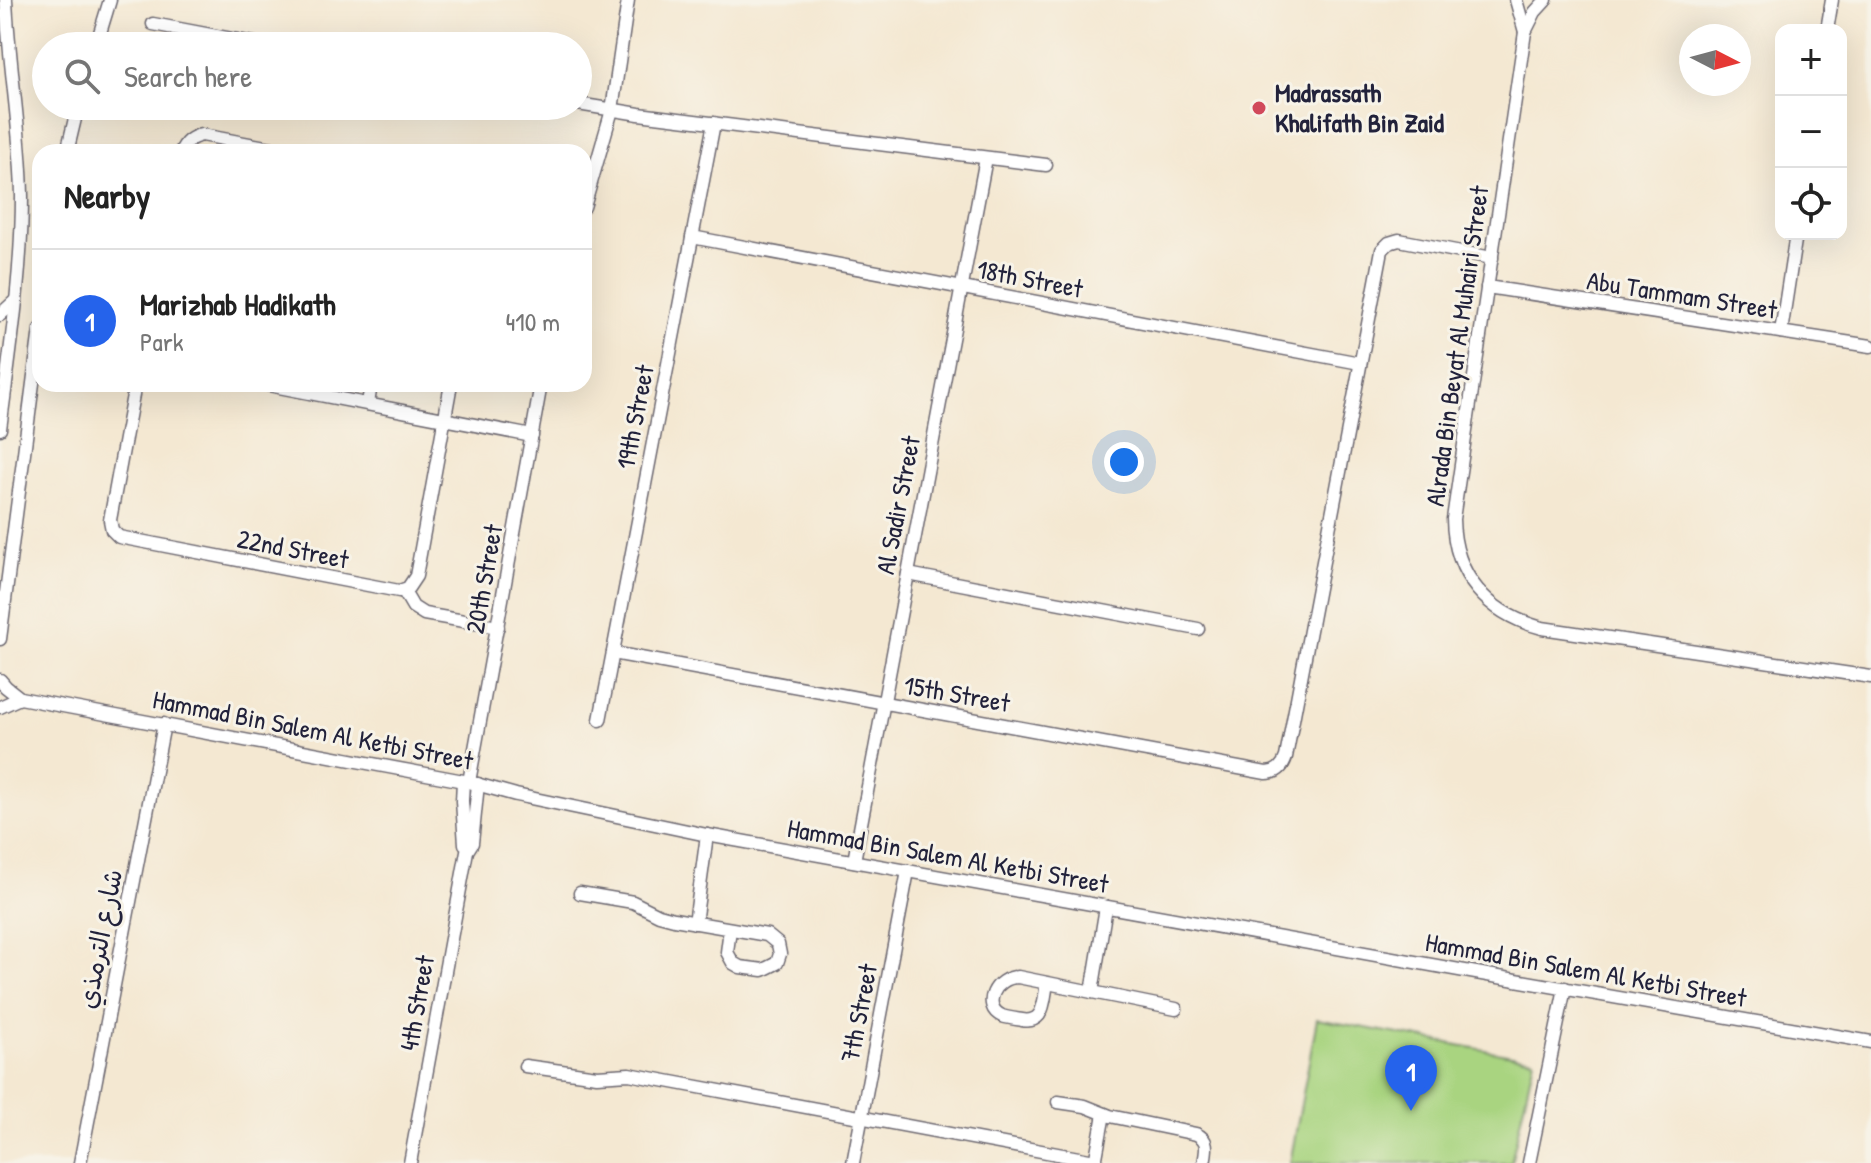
<!DOCTYPE html>
<html lang="en">
<head>
<meta charset="utf-8">
<style>
	:root { --surface:#fff; --page:#f6f6f6; --text:#222; --muted:#767676; --line:#e0e0e0; --accent:#2563eb }
	body { margin:0; font-family:"Patrick Hand","Playpen Sans Arabic",sans-serif; background:var(--page); color:var(--text) }
	.controls { position:absolute; right:24px; top:24px; display:grid; overflow:hidden; border-radius:16px; box-shadow:0 8px 32px #0002 }
	.controls button { width:72px; height:72px; display:grid; place-items:center; padding:0; border:0; border-bottom:2px solid var(--line); background:var(--surface); color:var(--text); font:40px sans-serif }
	.compass { position:absolute; left:1679px; top:24px; width:72px; height:72px; border-radius:50%; background:var(--surface); box-shadow:0 8px 32px #0002; rotate:96deg }
	.you { position:absolute; left:1124px; top:462px; width:28px; height:28px; margin:-20px; border:6px solid #fff; border-radius:50%; background:#1a73e8; box-shadow:0 0 0 12px #1a73e833 }
	.badge { display:grid; place-items:center; width:52px; height:52px; border-radius:50%; background:var(--accent); color:#fff; font-size:26px; font-weight:700 }
	.pin { position:absolute; translate:-50% -66px; filter:drop-shadow(0 2px 4px #0008) }
	.pin::after { content:''; position:absolute; top:42px; width:28px; height:24px; background:inherit; clip-path:polygon(0 0,100% 0,50% 100%) }
	.list { margin:0; padding:0; list-style:none }
	h2 { display:flex; justify-content:space-between; align-items:center; height:104px; margin:0; padding:0 32px; font-size:34px }
	h2 small { font-size:26px; font-weight:400; color:var(--muted) }
	.list li { display:grid; grid-template-columns:52px 1fr auto; gap:24px; align-items:center; box-sizing:border-box; height:144px; padding:0 32px; border-top:2px solid var(--line) }
	.list b { display:block; font-size:30px; white-space:nowrap }
	.list p { margin:0; font-size:26px; white-space:nowrap; color:var(--muted) }
	.list em { font-size:26px; font-style:normal; color:var(--muted) }
	.icon { flex:none; width:44px; height:44px; fill:none; stroke:currentColor; stroke-width:2; stroke-linecap:round; stroke-linejoin:round }
	.map { position:relative; flex:none; width:1871px; height:1163px; overflow:hidden }
	.search { position:absolute; background:var(--surface); box-shadow:0 8px 32px #0002; left:32px; top:32px; width:560px; height:88px; display:flex; align-items:center; gap:20px; box-sizing:border-box; padding:0 28px; border-radius:44px; color:var(--muted); font-size:30px }
	.panel { position:absolute; background:var(--surface); box-shadow:0 8px 32px #0002; left:32px; top:144px; width:560px; height:248px; border-radius:24px }
	.map>svg:first-child { display:block }
</style>
</head>
<body>
<div class="map">
<svg width="1871" height="1163" viewBox="0 0 1871 1163">
	<rect width="100%" height="100%" fill="#f7f3e8"/>
	<filter id="ink" filterUnits="userSpaceOnUse"><feTurbulence type="fractalNoise" baseFrequency=".0125" numOctaves="2"/><feDisplacementMap in="SourceGraphic" scale="16" xChannelSelector="R" yChannelSelector="G"/><feConvolveMatrix kernelMatrix="1 2 1 2 8 2 1 2 1" color-interpolation-filters="sRGB"/></filter>
	<filter id="wash" filterUnits="userSpaceOnUse"><feTurbulence type="fractalNoise" baseFrequency=".006" numOctaves="4" result="noise"/><feDisplacementMap in="SourceGraphic" scale="32" xChannelSelector="R" yChannelSelector="G"/><feGaussianBlur stdDeviation="1.8" result="paint"/><feColorMatrix in="noise" values="0 0 0 0 0 0 0 0 0 0 0 0 0 0 0 0 0 1.4 0 .05"/><feComposite in="paint" operator="in"/></filter>
	<g filter="url(#wash)">
		<rect width="100%" height="100%" fill="#f4e8d2"/>
		<!-- green -->
		<polygon fill="#a9d480" stroke="#667b5e" stroke-width="2" points="1317,1019 1534,1059 1511,1163 1290,1163"/>
	</g>
	<g filter="url(#ink)">
		<g fill="none" stroke-linecap="round" stroke-linejoin="round">
			<!-- minor casing -->
			<g stroke="#6c6770" stroke-width="15">
				<g id="minor">
					<polyline points="1516,0 1525,32"/>
					<path d="M1546 0 1535 12 1525 32 1453 519C1454 576 1488 614 1542 628L1871 677"/>
					<polyline points="153,24 270,46"/>
					<polyline points="1827,30 1832,0"/>
					<polyline points="96,46 110,0"/>
					<polyline points="578,104 639,114 1046,165"/>
					<polyline points="67,152 78,106"/>
					<path d="M181 152C185 142 191 137 202 135L293 152"/>
					<polyline points="584,207 612,110 628,0"/>
					<polyline points="692,237 1360,363"/>
					<polyline points="1487,287 1871,346"/>
					<polyline points="0,315 15,301"/>
					<polyline points="1781,332 1796,234"/>
					<polyline points="135,384 110,520 112,530 119,537 399,591 408,588 416,576 451,384"/>
					<polyline points="263,384 532,436"/>
					<polyline points="368,404 371,384"/>
					<path d="M0 429C10 352 22 274 22 196 21 130 9 66 6 0"/>
					<polyline points="908,574 1198,629"/>
					<polyline points="403,590 413,607 424,614 498,627"/>
					<polyline points="0,639 40,329"/>
					<path d="M613 653 1266 773C1277 773 1283 767 1286 757L1382 250 1389 243 1399 240 1492 258"/>
					<polyline points="0,680 6,687 20,698 469,782 516,795 707,835 1476,973 1871,1042"/>
					<polyline points="0,707 20,698"/>
					<polyline points="600,720 714,123"/>
					<polyline points="463,781 462,801 465,844"/>
					<polyline points="469,782 541,384"/>
					<polyline points="854,861 986,158"/>
					<polyline points="580,893 633,902 659,915 674,919 767,935 778,944 780,954 777,963 763,970 740,967 733,963 727,952 730,929"/>
					<polyline points="695,923 707,835"/>
					<path d="M1047 983C1045 992 1045 1007 1039 1015 1035 1020 1028 1021 1022 1020 1016 1019 1008 1018 1002 1016 981 1006 995 977 1018 977L1176 1009"/>
					<polyline points="1092,992 1106,907"/>
					<polyline points="525,1066 597,1076 629,1074 1095,1161"/>
					<path d="M1058 1102 1085 1106 1110 1116 1196 1134C1210 1140 1206 1151 1204 1163"/>
					<polyline points="80,1163 164,724"/>
					<polyline points="410,1163 467,851 472,843 478,784"/>
					<polyline points="853,1163 908,871"/>
					<polyline points="1095,1163 1104,1114"/>
					<polyline points="1529,1163 1565,988"/>
				</g>
			</g>
			<!-- minor -->
			<use href="#minor" stroke="#fff" stroke-width="12"/>
		</g>
	</g>
	<!-- markers -->
	<circle fill="#d1495b" stroke="#f7f3e8" stroke-width="3" cx="1259" cy="108" r="8"/>
	<g text-anchor="middle" stroke-width="6" stroke-linejoin="round" paint-order="stroke">
		<!-- poi labels -->
		<g font-size="26" font-weight="bold" fill="#22223b" stroke="#f7f3e8" text-anchor="start">
			<text x="1275" y="102">Madrassath<tspan x="1275" dy="30">Khalifath Bin Zaid</tspan></text>
		</g>
		<!-- street labels -->
		<g font-size="26" fill="#22223b" stroke="#f7f3e8">
			<text transform="translate(1030 279) rotate(11)" y="9">18th Street</text>
			<text transform="translate(1682 295) rotate(9)" y="9">Abu Tammam Street</text>
			<text transform="translate(1457 346) rotate(-82)" y="9">Alrada Bin Beyat Al Muhairi Street</text>
			<text transform="translate(635 417) rotate(-79)" y="9">19th Street</text>
			<text transform="translate(898 505) rotate(-79)" y="9">Al Sadir Street</text>
			<text transform="translate(293 549) rotate(11)" y="9">22nd Street</text>
			<text transform="translate(484 579) rotate(-80)" y="9">20th Street</text>
			<text transform="translate(957 694) rotate(10)" y="9">15th Street</text>
			<text transform="translate(313 730) rotate(11)" y="9">Hammad Bin Salem Al Ketbi Street</text>
			<text transform="translate(948 856) rotate(10)" y="9">Hammad Bin Salem Al Ketbi Street</text>
			<text transform="translate(100 939) rotate(-79)" y="9">شارع الترمذي</text>
			<text transform="translate(1586 970) rotate(10)" y="9">Hammad Bin Salem Al Ketbi Street</text>
			<text transform="translate(417 1003) rotate(-80)" y="9">4th Street</text>
			<text transform="translate(859 1013) rotate(-79)" y="9">7th Street</text>
		</g>
	</g>
</svg>
<div class="controls">
<button>+</button>
<button>−</button>
<button><svg class="icon" aria-label="locate" viewBox="0 0 24 24"><circle cx="12" cy="12" r="6"/><path d="M12 2v4M12 18v4M2 12h4M18 12h4"/></svg></button>
</div>
<svg class="compass" viewBox="-18 -18 36 36"><path d="M0-13l5 13h-10z" fill="#e53935"/><path d="M0 13l5-13h-10z" fill="#767676"/></svg>
<div class="you"></div>
<div class="pin badge" style="left:1411px;top:1111px">1</div>
<div class="search"><svg class="icon" aria-label="search" viewBox="0 0 24 24"><circle cx="10" cy="10" r="6"/><path d="M15 15l6 6"/></svg>Search here</div>
<section class="panel">
<h2>Nearby<small></small></h2>
<ul class="list">
<li><span class="badge">1</span><div><b>Marizhab Hadikath</b><p>Park</p></div><em>410 m</em></li>
</ul>
</section>
</div>
</body>
</html>
